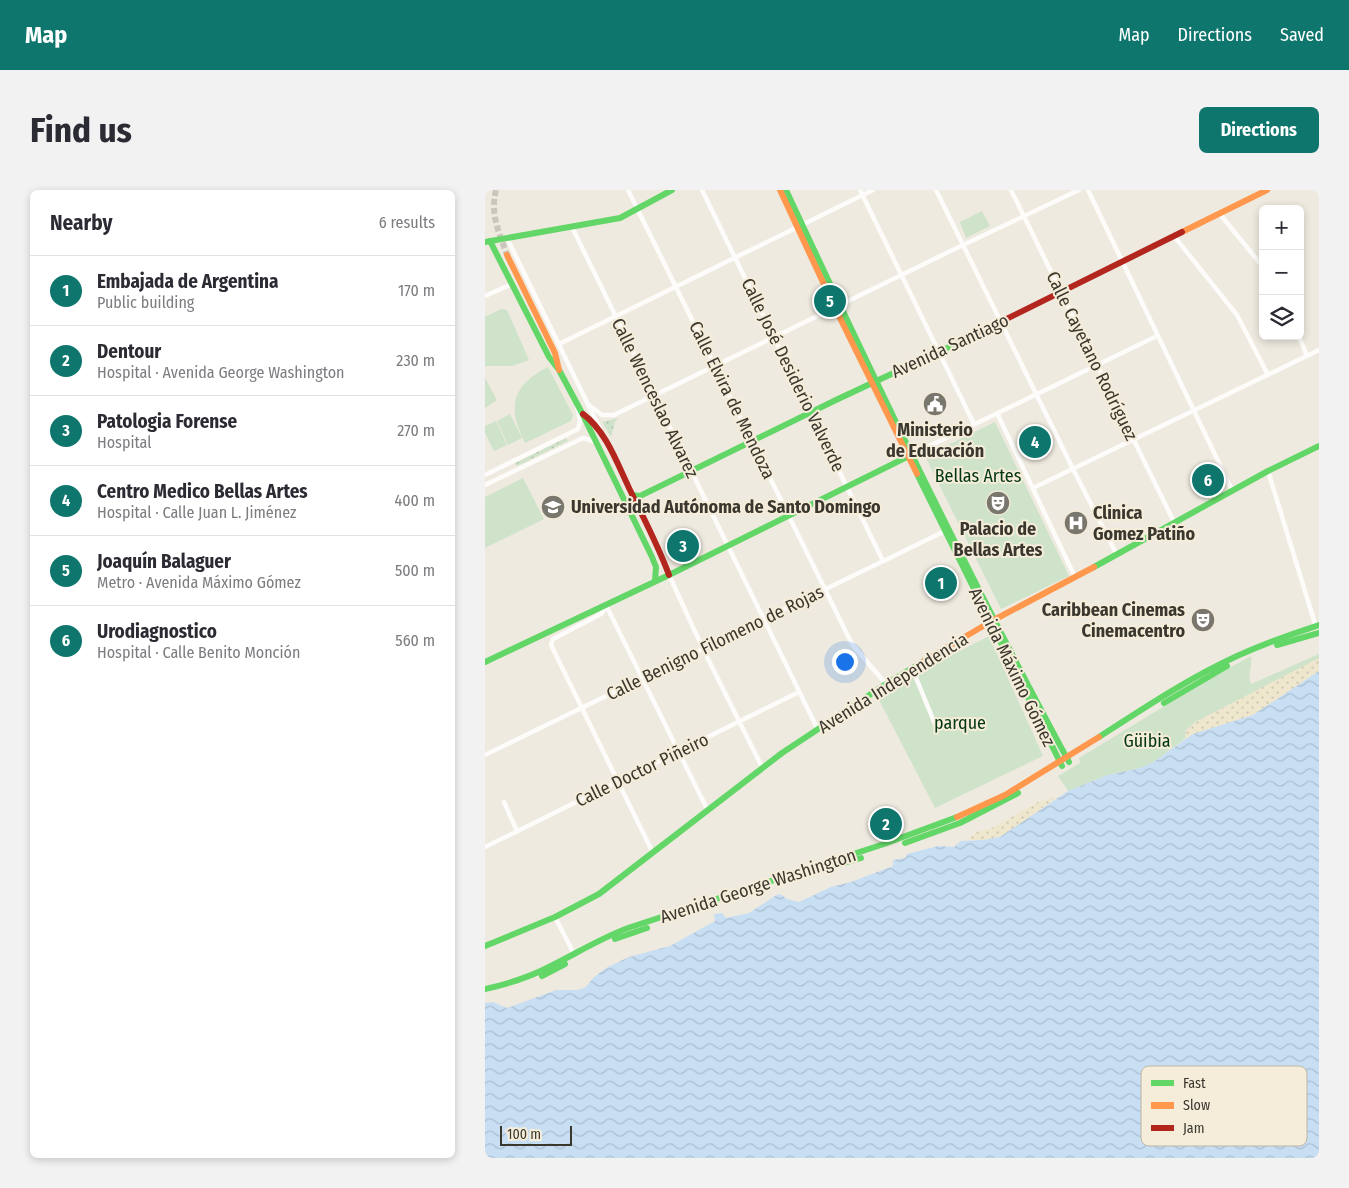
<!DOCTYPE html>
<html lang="en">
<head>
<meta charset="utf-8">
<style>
	:root { --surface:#fff; --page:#f2f2f3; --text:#2b2b33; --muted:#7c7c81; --line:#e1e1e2; --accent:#0f766e }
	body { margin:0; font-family:"Fira Sans Condensed",sans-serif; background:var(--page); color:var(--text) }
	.controls { position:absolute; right:15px; top:15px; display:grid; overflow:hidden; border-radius:8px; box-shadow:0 2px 8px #0003 }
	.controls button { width:45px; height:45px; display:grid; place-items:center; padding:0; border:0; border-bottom:1px solid var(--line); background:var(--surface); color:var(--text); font:25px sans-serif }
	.scale { position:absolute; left:15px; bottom:12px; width:72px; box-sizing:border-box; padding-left:5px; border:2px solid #3a372f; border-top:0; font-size:14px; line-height:18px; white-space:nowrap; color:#3a372f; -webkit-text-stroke:4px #f5ecd9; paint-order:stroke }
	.you { position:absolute; left:359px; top:471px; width:18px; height:18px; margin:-12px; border:4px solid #fff; border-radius:50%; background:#1a73e8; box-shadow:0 0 0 8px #1a73e833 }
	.badge { display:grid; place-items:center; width:32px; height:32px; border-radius:50%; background:var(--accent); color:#fff; font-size:16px; font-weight:700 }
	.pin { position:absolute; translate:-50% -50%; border:2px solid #fff; box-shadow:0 1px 5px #0006 }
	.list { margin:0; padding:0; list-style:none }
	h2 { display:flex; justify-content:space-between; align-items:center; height:65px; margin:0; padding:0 20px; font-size:21px }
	h2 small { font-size:16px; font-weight:400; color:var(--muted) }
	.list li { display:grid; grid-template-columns:32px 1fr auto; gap:15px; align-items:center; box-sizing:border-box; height:70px; padding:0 20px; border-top:1px solid var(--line) }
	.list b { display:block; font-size:19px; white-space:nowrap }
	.list p { margin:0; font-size:16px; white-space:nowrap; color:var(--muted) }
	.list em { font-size:16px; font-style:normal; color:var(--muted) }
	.icon { flex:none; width:28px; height:28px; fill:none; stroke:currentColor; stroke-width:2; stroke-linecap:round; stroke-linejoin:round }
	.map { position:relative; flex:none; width:834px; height:968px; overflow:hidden; border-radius:8px }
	header { display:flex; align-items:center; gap:30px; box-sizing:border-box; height:70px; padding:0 25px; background:var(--accent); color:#fff }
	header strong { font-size:24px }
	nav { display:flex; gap:28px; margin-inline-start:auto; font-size:18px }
	.intro { display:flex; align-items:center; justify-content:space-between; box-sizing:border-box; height:120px; padding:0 30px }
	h1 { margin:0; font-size:35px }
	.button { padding:12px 22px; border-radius:8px; background:var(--accent); color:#fff; font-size:18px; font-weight:700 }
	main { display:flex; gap:30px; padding:0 30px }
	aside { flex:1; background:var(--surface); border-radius:8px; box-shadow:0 2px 8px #0003 }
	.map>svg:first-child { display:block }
</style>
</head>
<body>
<header>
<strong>Map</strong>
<nav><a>Map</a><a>Directions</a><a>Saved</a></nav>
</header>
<div class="intro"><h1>Find us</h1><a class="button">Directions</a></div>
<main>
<aside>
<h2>Nearby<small>6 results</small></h2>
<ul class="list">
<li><span class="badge">1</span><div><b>Embajada de Argentina</b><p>Public building</p></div><em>170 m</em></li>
<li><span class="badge">2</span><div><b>Dentour</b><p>Hospital · Avenida George Washington</p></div><em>230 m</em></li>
<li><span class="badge">3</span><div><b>Patologia Forense</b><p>Hospital</p></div><em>270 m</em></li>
<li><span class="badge">4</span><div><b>Centro Medico Bellas Artes</b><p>Hospital · Calle Juan L. Jiménez</p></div><em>400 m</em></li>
<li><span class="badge">5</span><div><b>Joaquín Balaguer</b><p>Metro · Avenida Máximo Gómez</p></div><em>500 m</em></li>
<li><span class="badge">6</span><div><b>Urodiagnostico</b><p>Hospital · Calle Benito Monción</p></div><em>560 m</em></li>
</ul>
</aside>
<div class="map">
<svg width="834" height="968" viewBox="0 0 834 968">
	<defs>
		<pattern id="grass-dots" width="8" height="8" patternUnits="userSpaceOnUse" patternTransform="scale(1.25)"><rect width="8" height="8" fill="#cfe3cb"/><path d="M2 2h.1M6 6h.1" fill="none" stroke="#b2c3af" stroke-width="1.8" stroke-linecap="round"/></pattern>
		<pattern id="sand-dots" width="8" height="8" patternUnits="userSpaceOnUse" patternTransform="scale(1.25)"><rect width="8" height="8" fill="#eee6cd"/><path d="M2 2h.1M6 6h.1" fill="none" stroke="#cdc6b0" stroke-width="1.8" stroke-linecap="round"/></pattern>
		<pattern id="water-waves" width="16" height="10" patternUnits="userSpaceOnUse" patternTransform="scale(1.25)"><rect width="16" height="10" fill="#c7def3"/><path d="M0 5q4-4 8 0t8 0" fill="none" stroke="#acbfd1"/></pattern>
	</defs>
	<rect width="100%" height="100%" fill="#efeadf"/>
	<!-- grass -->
	<g fill="url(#grass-dots)">
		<polygon points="133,228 130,232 126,247 117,232"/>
		<polygon points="81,248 83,251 32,276 30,273"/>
	</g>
	<!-- sand -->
	<g fill="url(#sand-dots)">
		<polygon points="834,468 834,481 768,525 708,544 700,549 701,540 710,532"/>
		<path d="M572 607C541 628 525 653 484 650L485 647 492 642 507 638 553 612Z"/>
	</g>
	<!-- park -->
	<g fill="#cfe3cb">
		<polygon points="497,21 505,36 481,48 475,32"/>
		<polygon points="16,119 22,120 44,170 27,176 0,176 0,127"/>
		<path d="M63 177 88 225 86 231 40 253C22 217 26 196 63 177Z"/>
		<polygon points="0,188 12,210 0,218"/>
		<polygon points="25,224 37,248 23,255 12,231"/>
		<polygon points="11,231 22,255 9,261 0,243 0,236"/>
		<polygon points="510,232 584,386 516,419 440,266"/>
		<polygon points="38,288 59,329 0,358 0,307"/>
		<polygon points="504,446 558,566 450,618 391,504"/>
		<path d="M834 464V468L710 532 701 540 700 549 667 573 655 578 623 585 583 601 573 586 595 573 594 568 724 489 766 466C768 476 762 484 766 494Z"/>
	</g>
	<!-- water -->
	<polygon fill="url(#water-waves)" points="834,481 834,968 0,968 0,813 8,812 22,818 71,800 93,800 101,797 108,788 121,778 144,767 185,756 230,731 229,724 237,723 241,728 264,723 290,706 295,704 302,709 314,712 346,697 366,692 408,676 408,670 420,668 422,664 453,656 469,657 476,651 498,650 515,647 583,601 623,585 655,578 667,573 708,544 768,525"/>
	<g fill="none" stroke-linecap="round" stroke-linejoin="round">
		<!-- secondary-tunnel -->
		<path stroke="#cbc6bc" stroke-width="6" stroke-dasharray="6 3" stroke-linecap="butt" d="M11 0C5 25 14 42 22 65"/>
		<!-- street -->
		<g stroke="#fdfcfa" stroke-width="4.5">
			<polyline points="143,0 367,454 401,494"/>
			<polyline points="217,0 398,371"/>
			<polyline points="375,0 489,234"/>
			<polyline points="451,0 588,279 632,365"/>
			<polyline points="526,0 689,332"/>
			<polyline points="603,0 747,300"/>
			<polyline points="734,23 778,77"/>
			<polyline points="87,37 333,540"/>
			<polyline points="689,46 752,125 783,185"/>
			<polyline points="22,48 115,239"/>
			<polyline points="0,106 27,94"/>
			<polyline points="814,146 822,166"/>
			<polyline points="74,154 388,0"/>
			<polyline points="105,216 117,225 129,225 478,55 594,0"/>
			<polyline points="512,223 590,387"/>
			<polyline points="428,264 672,146"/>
			<polyline points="783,281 831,437"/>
			<polyline points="0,285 93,239 95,231 92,216"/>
			<polyline points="0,295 98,248 111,252"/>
			<polyline points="548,298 834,160"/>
			<polyline points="184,385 218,459 278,579"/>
			<polyline points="121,415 223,621"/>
			<polyline points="119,416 119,420 116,424 68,449 66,455 168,663"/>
			<polyline points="427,478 452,539"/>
			<polyline points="0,565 460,341"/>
			<polyline points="19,612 32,641"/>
			<polyline points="0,657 314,502"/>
			<polyline points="70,727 89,764"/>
		</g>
		<!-- fast -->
		<g stroke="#63d668" stroke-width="6">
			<path d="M301 0C391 193 483 385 584 572"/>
			<polyline points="5,51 64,167 74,180 97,223 167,367 171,377 170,391"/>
			<polyline points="0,52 135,28 187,0"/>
			<polyline points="432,284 577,576"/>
			<polyline points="147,305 155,306 353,209 477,151"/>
			<polyline points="609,377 783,281 834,256"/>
			<polyline points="792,455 834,443"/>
			<polyline points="0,472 184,385 428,264"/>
			<polyline points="679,513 742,476"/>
			<path d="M614 547C659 518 704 488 752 466 779 454 806 444 834 435"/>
			<polyline points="420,653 475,633 533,603"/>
			<polyline points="346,677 376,668"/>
			<polyline points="130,749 162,738"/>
			<polyline points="0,756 70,727 114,704 297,563 401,494 439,471"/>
			<polyline points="57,786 80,774"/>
			<path d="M0 799C23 794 45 787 66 776 92 763 116 748 143 738L399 654 472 627"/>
		</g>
		<!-- slow -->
		<g stroke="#ff974d" stroke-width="6">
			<polyline points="295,0 350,118 432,284"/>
			<polyline points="697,42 782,0"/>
			<polyline points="22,65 70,163 74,180"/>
			<polyline points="439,471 505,432 609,377"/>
			<polyline points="472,627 520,605 614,547"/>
		</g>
		<!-- jam -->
		<g stroke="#b3261e" stroke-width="6">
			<polyline points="477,151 697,42"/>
			<path d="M98 224C121 241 132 273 144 298 158 327 173 355 184 385"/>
		</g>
	</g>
	<!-- icons -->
	<defs>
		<g id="civic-disc" transform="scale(1.25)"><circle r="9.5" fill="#79766d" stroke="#f5ecd9"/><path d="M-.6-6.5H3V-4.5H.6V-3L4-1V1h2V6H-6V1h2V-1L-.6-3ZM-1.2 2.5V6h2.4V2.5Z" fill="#fff"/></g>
		<g id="theatre-disc" transform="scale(1.25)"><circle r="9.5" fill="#79766d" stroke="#f5ecd9"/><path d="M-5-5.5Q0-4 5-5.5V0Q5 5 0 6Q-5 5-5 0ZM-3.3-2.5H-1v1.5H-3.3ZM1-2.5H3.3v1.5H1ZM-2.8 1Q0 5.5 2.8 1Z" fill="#fff"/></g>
		<g id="university-disc" transform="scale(1.25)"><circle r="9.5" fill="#79766d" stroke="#f5ecd9"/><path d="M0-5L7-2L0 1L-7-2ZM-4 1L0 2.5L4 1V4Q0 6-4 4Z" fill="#fff"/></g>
		<g id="hospital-disc" transform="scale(1.25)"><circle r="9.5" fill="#79766d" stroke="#f5ecd9"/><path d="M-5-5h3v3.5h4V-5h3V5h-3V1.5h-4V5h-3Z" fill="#fff"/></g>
	</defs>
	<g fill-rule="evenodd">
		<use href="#civic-disc" x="450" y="214"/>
		<use href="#theatre-disc" x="513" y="313"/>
		<use href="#university-disc" x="68" y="317"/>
		<use href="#hospital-disc" x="591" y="333"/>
		<use href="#theatre-disc" x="718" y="430"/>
	</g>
	<g text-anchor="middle" stroke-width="4" stroke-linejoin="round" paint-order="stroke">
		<!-- street labels -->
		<g font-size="18" fill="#3a372f" stroke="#f5ecd9">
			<text transform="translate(465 156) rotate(-25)" y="6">Avenida Santiago</text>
			<text transform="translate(607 166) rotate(64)" y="6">Calle Cayetano Rodríguez</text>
			<text transform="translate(308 185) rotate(64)" y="6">Calle José Desiderio Valverde</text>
			<text transform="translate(170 208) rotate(64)" y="6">Calle Wenceslao Alvarez</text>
			<text transform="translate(247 210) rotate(64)" y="6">Calle Elvira de Mendoza</text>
			<text transform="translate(230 453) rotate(-26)" y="6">Calle Benigno Filomeno de Rojas</text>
			<text transform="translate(527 477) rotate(64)" y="6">Avenida Máximo Gómez</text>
			<text transform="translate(408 493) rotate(-32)" y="6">Avenida Independencia</text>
			<text transform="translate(157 580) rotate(-26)" y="6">Calle Doctor Piñeiro</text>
			<text transform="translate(273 696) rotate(-18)" y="6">Avenida George Washington</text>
		</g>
		<!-- poi labels -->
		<g font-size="18" font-weight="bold" fill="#3a372f" stroke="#f5ecd9">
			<text x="450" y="246">Ministerio<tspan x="450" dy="21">de Educación</tspan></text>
			<text x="86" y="323" text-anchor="start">Universidad Autónoma de Santo Domingo</text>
			<text x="608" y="329" text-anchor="start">Clinica<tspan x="608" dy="21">Gomez Patiño</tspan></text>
			<text x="513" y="345">Palacio de<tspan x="513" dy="21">Bellas Artes</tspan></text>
			<text x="700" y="426" text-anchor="end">Caribbean Cinemas<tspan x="700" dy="21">Cinemacentro</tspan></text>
		</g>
		<!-- park labels -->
		<g font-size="18" fill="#003611" stroke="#f5ecd9">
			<text x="493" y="292">Bellas Artes</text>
			<text x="475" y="539">parque</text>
			<text x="662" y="557">Güibia</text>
		</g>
	</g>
	<!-- legend -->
	<rect x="656" y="876" width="166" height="80" rx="8" fill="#f5ecd9" stroke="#bdb6a6" stroke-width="1"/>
	<rect x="666" y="890" width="23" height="6" fill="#63d668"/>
	<rect x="666" y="912" width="23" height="7" fill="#ff974d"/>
	<rect x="666" y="935" width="23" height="6" fill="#b3261e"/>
	<g font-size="14" fill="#3a372f">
		<text x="698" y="898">Fast</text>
		<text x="698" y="920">Slow</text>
		<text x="698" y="943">Jam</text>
	</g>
</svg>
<div class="controls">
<button>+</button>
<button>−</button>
<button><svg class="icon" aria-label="layers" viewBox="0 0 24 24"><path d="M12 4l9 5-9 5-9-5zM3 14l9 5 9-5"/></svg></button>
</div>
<div class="scale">100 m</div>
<div class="you"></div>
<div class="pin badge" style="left:456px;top:393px">1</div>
<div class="pin badge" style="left:401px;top:634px">2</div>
<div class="pin badge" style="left:198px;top:356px">3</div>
<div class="pin badge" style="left:550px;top:252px">4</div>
<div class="pin badge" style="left:345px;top:111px">5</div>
<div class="pin badge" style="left:723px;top:290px">6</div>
</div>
</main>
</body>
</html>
